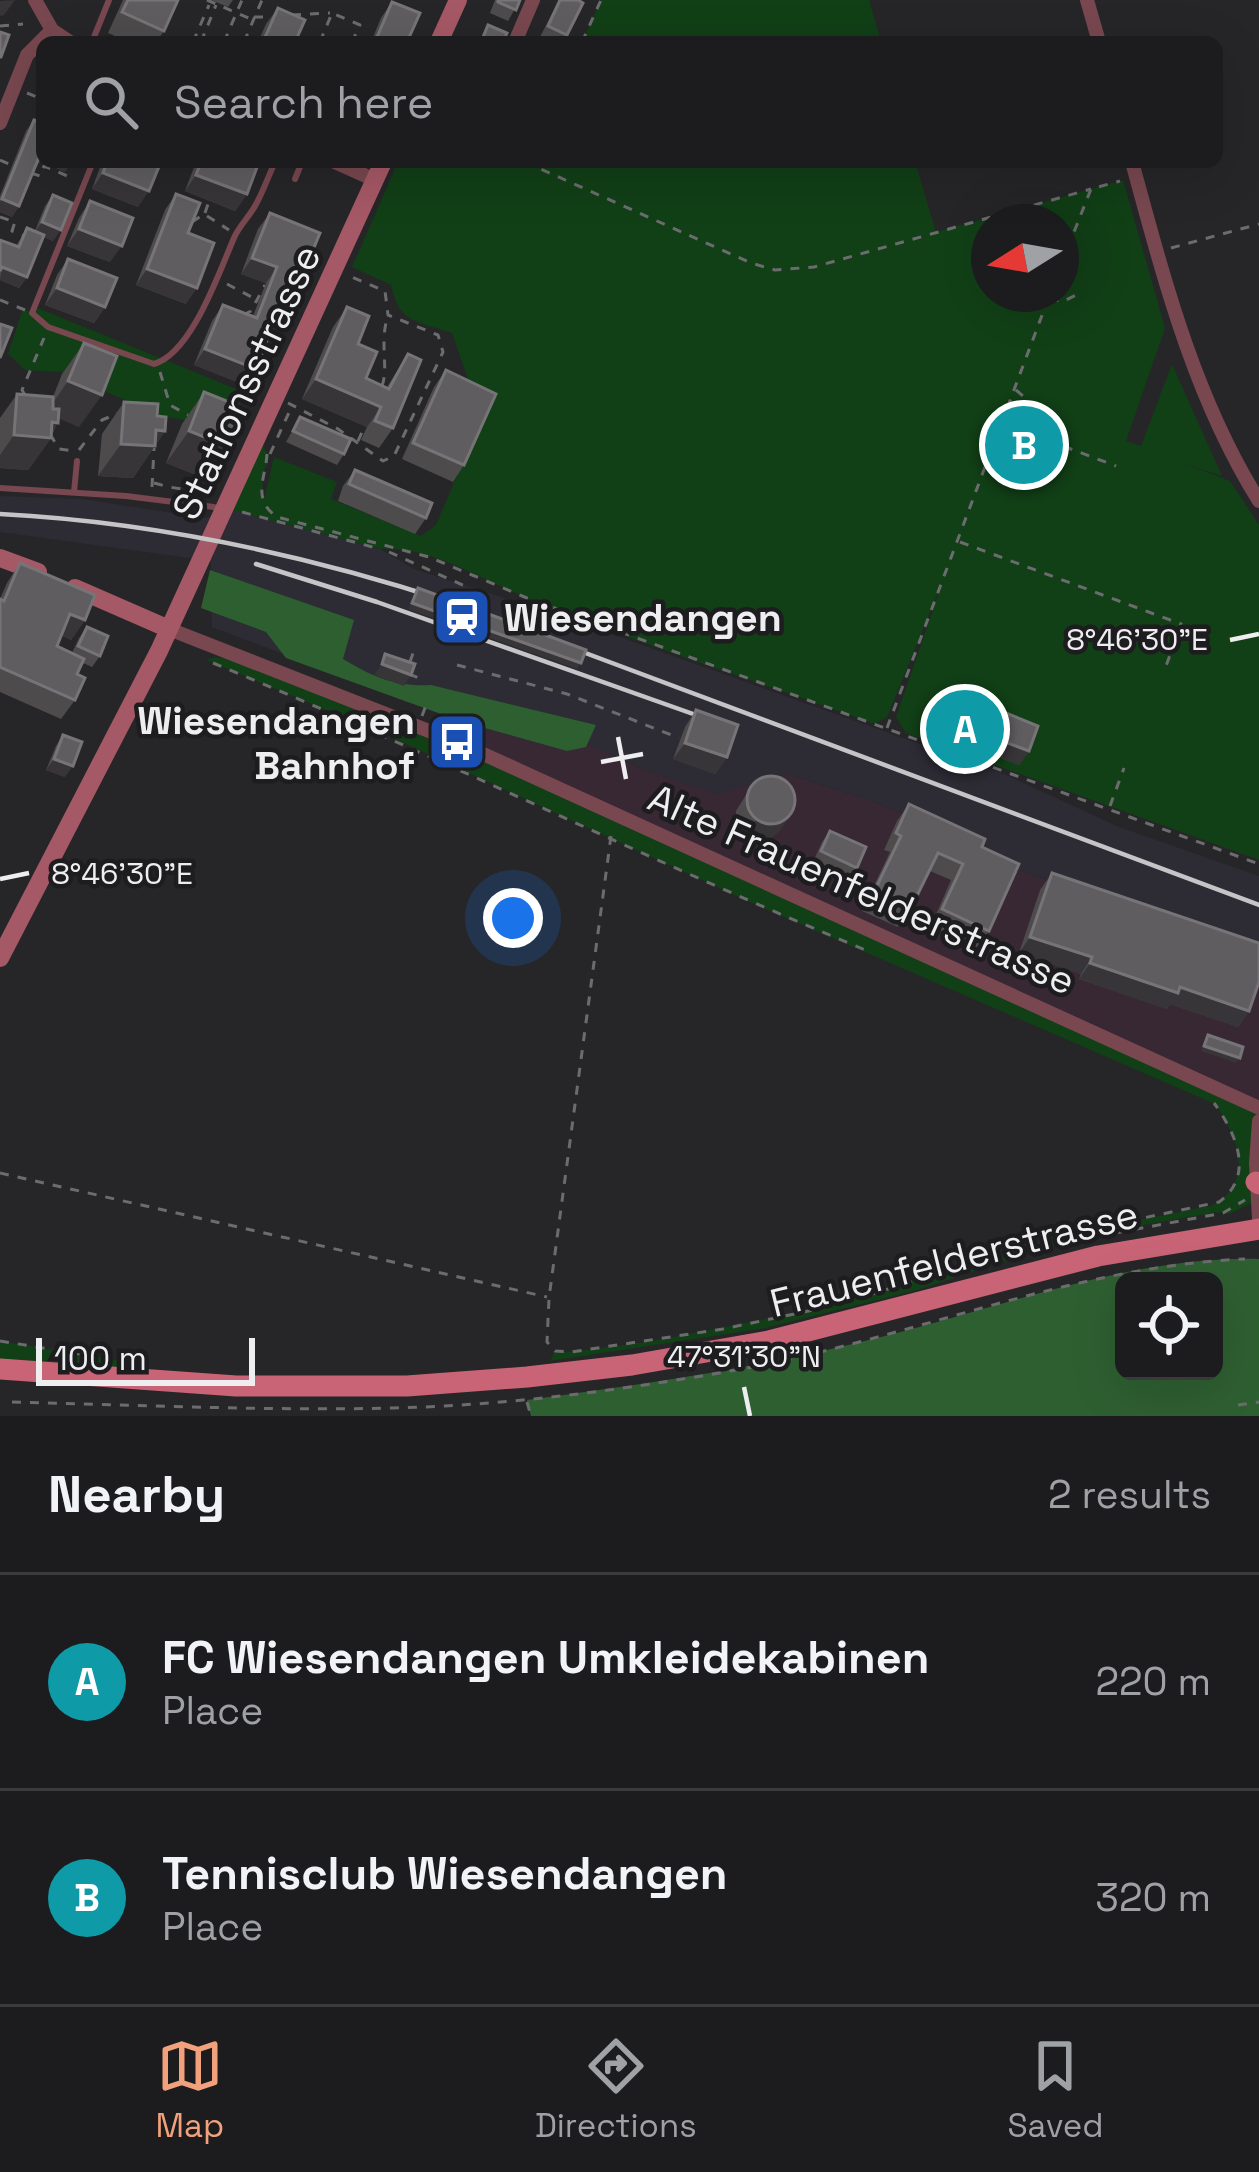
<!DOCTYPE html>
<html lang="en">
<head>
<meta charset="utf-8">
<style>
	:root { --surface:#1c1c1f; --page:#29292c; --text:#f1f3f6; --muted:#a0a1a4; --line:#3a3a3d; --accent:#f1a17b }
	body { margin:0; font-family:"Space Grotesk",sans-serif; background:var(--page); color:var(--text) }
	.controls { position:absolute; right:36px; bottom:36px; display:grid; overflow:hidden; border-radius:18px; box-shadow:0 12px 48px #0002 }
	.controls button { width:108px; height:108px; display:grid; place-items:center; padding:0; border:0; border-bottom:3px solid var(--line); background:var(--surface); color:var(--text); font:60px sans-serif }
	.compass { position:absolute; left:971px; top:204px; width:108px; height:108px; border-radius:50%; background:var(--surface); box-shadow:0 12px 48px #0002; rotate:259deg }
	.scale { position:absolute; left:36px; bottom:30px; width:219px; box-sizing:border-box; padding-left:12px; border:6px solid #eeeef0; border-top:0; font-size:33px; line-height:42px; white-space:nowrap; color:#eeeef0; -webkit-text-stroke:9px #1d1c1f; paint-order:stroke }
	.you { position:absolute; left:513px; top:918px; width:42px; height:42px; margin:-30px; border:9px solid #fff; border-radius:50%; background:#1a73e8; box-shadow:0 0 0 18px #1a73e833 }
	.badge { display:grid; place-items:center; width:78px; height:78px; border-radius:50%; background:var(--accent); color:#fff; font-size:39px; font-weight:700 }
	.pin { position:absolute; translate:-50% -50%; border:6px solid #fff; box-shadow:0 3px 12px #0006 }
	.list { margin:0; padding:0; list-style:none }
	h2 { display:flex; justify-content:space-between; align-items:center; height:156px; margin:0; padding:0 48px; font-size:51px }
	h2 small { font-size:39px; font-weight:400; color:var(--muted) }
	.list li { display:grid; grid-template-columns:78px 1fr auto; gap:36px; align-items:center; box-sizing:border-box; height:216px; padding:0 48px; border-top:3px solid var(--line) }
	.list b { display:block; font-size:45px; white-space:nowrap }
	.list p { margin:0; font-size:39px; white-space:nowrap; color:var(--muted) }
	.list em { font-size:39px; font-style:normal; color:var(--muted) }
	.icon { flex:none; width:66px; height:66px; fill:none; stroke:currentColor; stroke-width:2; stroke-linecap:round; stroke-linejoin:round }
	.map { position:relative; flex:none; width:1259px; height:1416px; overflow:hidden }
	.search { position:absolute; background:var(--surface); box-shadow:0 12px 48px #0002; left:36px; right:36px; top:36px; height:132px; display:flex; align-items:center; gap:30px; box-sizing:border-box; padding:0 42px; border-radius:18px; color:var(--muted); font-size:45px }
	.sheet { height:588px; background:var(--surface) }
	nav { display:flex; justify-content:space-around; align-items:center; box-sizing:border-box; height:168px; border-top:3px solid var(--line); background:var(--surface); font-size:33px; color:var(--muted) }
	nav a { display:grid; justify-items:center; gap:6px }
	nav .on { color:var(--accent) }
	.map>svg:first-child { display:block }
</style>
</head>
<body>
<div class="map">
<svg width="1259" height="1416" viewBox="0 0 1259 1416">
	<rect width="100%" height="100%" fill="#262629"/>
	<!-- built -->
	<polygon fill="#2d2b34" points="0,496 82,499 205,518 236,510 380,549 414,569 558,615 1004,774 1119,827 1259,876 1259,944 1237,943 1015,869 999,853 867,799 787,774 715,795 642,769 588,745 567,751 463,722 212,627 211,561 0,532"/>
	<!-- industrial -->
	<polygon fill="#372834" points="463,722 567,751 587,744 642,769 715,794 787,774 867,799 999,853 1015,869 1236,943 1259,944 1259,1108 457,742"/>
	<!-- green -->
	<g fill="#113f16" fill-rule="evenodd">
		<polygon points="601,0 869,0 881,42 582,42"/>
		<path d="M398 162H915L936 232 1123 180 1165 328 1126 441 1141 446 1172 364 1222 476 1183 463 1230 481 1259 525V860L906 733 896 717 944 578 887 717 875 724C760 682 641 645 527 598 480 579 432 546 380 549L224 508 258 437 269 457 262 476 264 500 274 457 337 482 331 499 421 536 436 525 493 391 468 379 452 333C417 321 399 324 391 285L352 267ZM989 222H1061V294H989Z"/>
		<polygon points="35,307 246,393 224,435 181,419 163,417 62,372 25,370 8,354 23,309 32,312"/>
		<path d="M215 657 250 661 399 718 1259 1108 1257 1200 1229 1214 1216 1212 1111 1231 1037 1250 914 1291 765 1328 550 1361 555 1351 571 1352 653 1341 811 1310 1058 1236 1210 1206C1256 1185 1238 1136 1215 1104L752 903 382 733 206 660Z"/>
		<polygon points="0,1341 117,1360 148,1379 0,1369"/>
	</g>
	<!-- forest -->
	<g fill="#2e5f31" fill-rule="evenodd">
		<path d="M210 570 354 620 343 659C373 677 396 687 431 685L596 725 586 747 567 751 463 722 286 658 266 632 201 608Z"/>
		<path d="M1259 1259V1416H531L527 1400C646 1384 764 1367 881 1337 1003 1307 1131 1256 1259 1259ZM1214 1281V1371H1124V1281Z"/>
	</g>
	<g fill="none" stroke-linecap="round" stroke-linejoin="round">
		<!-- path -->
		<g stroke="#6c6c6f" stroke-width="3" stroke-dasharray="9 9" stroke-linecap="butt">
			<polyline points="207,0 253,20"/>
			<polyline points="292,15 330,13"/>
			<polyline points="254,17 270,17"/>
			<polyline points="0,26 23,24"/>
			<polyline points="193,42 209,5"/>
			<polyline points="201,42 216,5"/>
			<polyline points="224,42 242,0"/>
			<polyline points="244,42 262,0"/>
			<polyline points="320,42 332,13 360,25 352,42"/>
			<polyline points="582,42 601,0"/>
			<polyline points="27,93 42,99"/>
			<polyline points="0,160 11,165"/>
			<polyline points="525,162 751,263 775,270 814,267 1091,189"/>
			<polyline points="31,173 40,176 44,166 72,178"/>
			<polyline points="205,213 209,201"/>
			<polyline points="0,217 15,222 12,231 24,236"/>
			<polyline points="192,222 204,214 229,230"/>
			<polyline points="1171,248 1259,224"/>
			<polyline points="1061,265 1091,189 1120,181"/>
			<polyline points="227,284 261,302"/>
			<polyline points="1050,298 1062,302 1076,295"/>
			<polyline points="0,300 25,310"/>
			<polyline points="243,315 251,311 265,285"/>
			<polyline points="160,372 170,405 188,415"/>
			<path d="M382 386C389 367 379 343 388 315"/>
			<polyline points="1016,390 1023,396 1015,420 1018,422"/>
			<polyline points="25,395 22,390 44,338"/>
			<polyline points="231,402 239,396 249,398 248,414"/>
			<polyline points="288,403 338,429 383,461 394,456 443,352 438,335 388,315 385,291 347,275"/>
			<polyline points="50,434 59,449 73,451"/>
			<polyline points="1047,440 1116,466"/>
			<polyline points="358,441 366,423"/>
			<polyline points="79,450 102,420 119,413"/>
			<path d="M267 454C266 477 251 499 277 517L429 557 527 598 1259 864"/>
			<polyline points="270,454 291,408"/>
			<path d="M154 483C183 491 204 496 219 465L227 469"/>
			<polyline points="152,487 154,448"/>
			<polyline points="242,512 380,549"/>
			<polyline points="960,542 1181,624 1165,669"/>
			<polyline points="389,552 467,587 463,600"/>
			<polyline points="410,662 414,650"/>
			<path d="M213 663C434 754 647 860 868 951"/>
			<polyline points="457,665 567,694 679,738"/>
			<polyline points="409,674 424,680"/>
			<polyline points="422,716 428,700"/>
			<polyline points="887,728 1050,294"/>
			<polyline points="1110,806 1124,768"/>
			<polyline points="611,836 549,1298 547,1342 555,1351 571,1352 723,1329 813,1310"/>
			<polyline points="0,1173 547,1297"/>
			<polyline points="1099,1236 1223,1213 1245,1200"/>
			<path d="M869 1295 1058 1236 1219 1202C1256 1175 1235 1132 1214 1103"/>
			<polyline points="0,1341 99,1357"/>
			<path d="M12 1402C139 1405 267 1411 394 1408 512 1405 631 1389 747 1368 913 1337 1075 1266 1245 1259"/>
			<polyline points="527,1402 531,1416"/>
			<polyline points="1238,1405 1259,1402"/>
		</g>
		<!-- lane -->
		<g stroke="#78474f" stroke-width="6">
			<polyline points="92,42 109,0"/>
			<path d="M93 162 32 313 48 327 154 364C192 353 219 272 234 238 239 226 249 217 255 206 263 192 268 177 275 162"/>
			<polyline points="295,179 302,162"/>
			<polyline points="0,488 126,496 214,507"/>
			<polyline points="74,492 77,461"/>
		</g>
		<!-- street -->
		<g stroke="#78474f" stroke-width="14">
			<polyline points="35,0 52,30 70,42"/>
			<polyline points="1087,0 1099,42"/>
			<polyline points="515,42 533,0"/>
			<polyline points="0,123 27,55 52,30"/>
			<polyline points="335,162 375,180"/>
			<path d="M1132 162C1164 279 1194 397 1259 501"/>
			<polyline points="169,629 457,742 1259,1108"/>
			<polyline points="1259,1121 1256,1163 1259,1219"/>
		</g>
		<!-- secondary -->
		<g stroke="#a55865" stroke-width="18">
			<polyline points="439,42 458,0"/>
			<polyline points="0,558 38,572"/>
			<polyline points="75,588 169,629"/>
			<polyline points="0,958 159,651 383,162"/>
		</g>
		<!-- primary -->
		<g stroke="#c86476" stroke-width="21">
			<polyline points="1256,1182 1259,1184"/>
			<polyline points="0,1369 236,1386 407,1386 527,1377 632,1365 769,1341 1098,1256 1259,1229"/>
		</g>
		<!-- rail -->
		<g stroke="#c5c5c7" stroke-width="4.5">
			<path d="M0 514C155 522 303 554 450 602"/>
			<polyline points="256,564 377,602 727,726"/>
			<polyline points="556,642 1259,905"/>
		</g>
	</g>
	<!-- wall -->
	<g fill="#4e4b4d">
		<polygon points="123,0 178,0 164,31 156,42 129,42 108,33"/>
		<polygon points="211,0 233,0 228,7"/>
		<polygon points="495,0 520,0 508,21 490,13"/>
		<polygon points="559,0 578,0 567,35 563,42 551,42 540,37"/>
		<polygon points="392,2 407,42 371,42 381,18"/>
		<polygon points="278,8 295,42 258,42 266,24"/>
		<polygon points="34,120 65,172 41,161 35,167 19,206 12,217 0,212 0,196 26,131"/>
		<polygon points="102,162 155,162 138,207 92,189"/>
		<polygon points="196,162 259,162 247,194 235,211 185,191"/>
		<polygon points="176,194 188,233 186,304 136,285 165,210"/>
		<polygon points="53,195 53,241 44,237 27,277 19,288 0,280 0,240 16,246 27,228 35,231 45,206"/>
		<polygon points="90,201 110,262 67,246 79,218"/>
		<polygon points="270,213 320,233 276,326 274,325 256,369 245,385 194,365 212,321 223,305 253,316 266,283 241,274 258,229"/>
		<polygon points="68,259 105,307 94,323 45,305 57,275"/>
		<polygon points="347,307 366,378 387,387 408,354 393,428 379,448 361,440 367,427 302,399 333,327"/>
		<polygon points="84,343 79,427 59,418 51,438 28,470 0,468 0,418 17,394 53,397 62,374"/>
		<polygon points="446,370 464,465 453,482 402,459 434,387"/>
		<polygon points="204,392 212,466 208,464 199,476 166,463 182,424"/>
		<polygon points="124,402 157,416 165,431 133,478 98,476 102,434"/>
		<polygon points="1026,408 1034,465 1022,461 1012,475 1001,471 1015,424"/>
		<polygon points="300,417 344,454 337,465 286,442"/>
		<polygon points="355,470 426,518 415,534 338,501 343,486"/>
		<polygon points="20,563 85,620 71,640 61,635 57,646 72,653 79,638 87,627 100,656 92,667 83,663 77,674 75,700 61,719 0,692 0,599 7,583"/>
		<polygon points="962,695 1029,751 1019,765 942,736 952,709"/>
		<polygon points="696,710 727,757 715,774 673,759 685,727"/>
		<polygon points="63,735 65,777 46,770 56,746"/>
		<polygon points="754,782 781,829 771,838 757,841 744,836 736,825 736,811"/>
		<polygon points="909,804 982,847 989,931 977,947 931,926 951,880 930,871 910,910 898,927 862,911 890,852 884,850 897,821"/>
		<polygon points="830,831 857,868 850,879 813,862 822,842"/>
		<polygon points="1052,873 1249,1011 1238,1027 1170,1004 1167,1009 1079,979 1081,974 1019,953 1040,890"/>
	</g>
	<!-- shaded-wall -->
	<g fill="#373537">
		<polygon points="15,0 4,15 0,16 0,1"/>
		<polygon points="40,155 42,162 72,162 65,172 41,161 36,167 33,166"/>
		<polygon points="103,173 149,191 138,207 92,189"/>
		<polygon points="196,175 247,194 235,211 185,191"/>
		<polygon points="2,199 19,206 12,217 0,212 0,202"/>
		<polygon points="42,222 61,230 53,241 34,233"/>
		<polygon points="79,229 122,246 110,262 67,246"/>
		<polygon points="252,258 277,267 266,283 241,274"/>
		<polygon points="2,267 27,277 19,288 0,280"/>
		<polygon points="147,269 197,288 186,304 136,285"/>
		<polygon points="57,288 105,307 94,323 45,305"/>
		<polygon points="280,307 288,310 276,326 269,323"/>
		<polygon points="205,349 256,369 245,385 194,365"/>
		<polygon points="316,379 381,407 367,427 302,399"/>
		<polygon points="68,381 102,395 79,427 46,413"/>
		<polygon points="52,422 58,423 48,438 51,438 28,470 0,468 0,455 14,435"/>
		<polygon points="156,430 165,431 133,478 98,476 121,444"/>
		<polygon points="189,431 227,431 234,434 212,466 208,464 199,476 166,463"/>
		<polygon points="1029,443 1046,449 1034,465 1022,461 1012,475 1001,471 1012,454"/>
		<polygon points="412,603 581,663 577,669 408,609"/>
		<polygon points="70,614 85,620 71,640 57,634"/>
		<polygon points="382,664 411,675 404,686 374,675"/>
		<polygon points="952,722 1029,751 1019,765 942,736"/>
		<polygon points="685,743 727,757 715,774 673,759"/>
		<polygon points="54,759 73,766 65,777 46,770"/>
		<polygon points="793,812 781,829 771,838 757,841 744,836 756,820"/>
		<polygon points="1030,937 1092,957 1081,974 1019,953"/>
		<polygon points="1090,963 1180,987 1249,1011 1238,1027 1170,1004 1167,1009 1079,979"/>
		<polygon points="1204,1046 1240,1058 1236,1063 1201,1051"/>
	</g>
	<!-- building -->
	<g fill="#5f5d5f" stroke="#767476" stroke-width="3">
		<polygon points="128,0 178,0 164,31 122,12"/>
		<polygon points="498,0 520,0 516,10 498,2"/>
		<polygon points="560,0 578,0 583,3 567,35 548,26"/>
		<polygon points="392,2 420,13 407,42 375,42"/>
		<polygon points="278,8 305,20 295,42 263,42"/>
		<polygon points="488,25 507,33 503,42 481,42"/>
		<polygon points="0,32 9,35 1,57 0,57"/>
		<polygon points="34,120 42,123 42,156 40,155 19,206 2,199"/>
		<polygon points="107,162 155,162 160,164 149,191 103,173"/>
		<polygon points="201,162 259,162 247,194 196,175"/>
		<polygon points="176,194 200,203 188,233 214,243 197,288 147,269"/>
		<polygon points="53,195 72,203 61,230 42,222"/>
		<polygon points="90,201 133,218 122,246 79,229"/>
		<polygon points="270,213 320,233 288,310 280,307 256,369 205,349 223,305 257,318 277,267 252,258"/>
		<polygon points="27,228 44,235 27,277 2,267 0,271 0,240 19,247"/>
		<polygon points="68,259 117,278 105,307 57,288"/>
		<polygon points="347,307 369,316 358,344 377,352 366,378 389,389 408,354 421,360 393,428 375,421 381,407 316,379"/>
		<polygon points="0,324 12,328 0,358"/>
		<polygon points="84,343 117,356 102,395 68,381"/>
		<polygon points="446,370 496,394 464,465 413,443"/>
		<polygon points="204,392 237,405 232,418 239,421 234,434 227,431 222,444 189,431"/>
		<polygon points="17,394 53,397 53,409 59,409 58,423 52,422 51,438 14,435"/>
		<polygon points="124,402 158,404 157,416 166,417 165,431 156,430 155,446 121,444"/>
		<polygon points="1026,408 1056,419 1046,449 1029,443 1024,458 1012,454"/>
		<polygon points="300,417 351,439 344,454 293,431"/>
		<polygon points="355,470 432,503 426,518 349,484"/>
		<polygon points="20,563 95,595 85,620 70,614 57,646 84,659 77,674 85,678 75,700 0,667 0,599 4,601"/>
		<polygon points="418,588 586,650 581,663 412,603"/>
		<polygon points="87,627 108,636 100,656 78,646"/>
		<polygon points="385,654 415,664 411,675 382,664"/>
		<polygon points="962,695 1038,726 1029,751 952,722"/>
		<polygon points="696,710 738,725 727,757 685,743"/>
		<polygon points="63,735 82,742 73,766 54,759"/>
		<circle cx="771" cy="800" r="24"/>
		<polygon points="909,804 985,839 982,847 1019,864 989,931 942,909 963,864 938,853 910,910 873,894 901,836 896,833"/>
		<polygon points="830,831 866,847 857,868 821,851"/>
		<polygon points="1052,873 1259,943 1259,982 1249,1011 1180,987 1178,993 1090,963 1092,957 1030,937"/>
		<polygon points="1208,1035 1243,1047 1240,1058 1204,1046"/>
	</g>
	<!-- ticks -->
	<path fill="none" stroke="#eeeef0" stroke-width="4.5" d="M1230 640 1259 634M618 737 626 779M601 762 643 754M0 879 29 873M744 1387 750 1416"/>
	<!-- icons -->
	<defs>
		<g id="station-square" transform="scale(3)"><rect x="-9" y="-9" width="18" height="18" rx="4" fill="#1a4fb4" stroke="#1d1c1f"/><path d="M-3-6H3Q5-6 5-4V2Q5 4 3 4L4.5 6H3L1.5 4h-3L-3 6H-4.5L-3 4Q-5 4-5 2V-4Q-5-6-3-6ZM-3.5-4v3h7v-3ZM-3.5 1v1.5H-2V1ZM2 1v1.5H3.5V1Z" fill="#fff"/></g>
		<g id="bus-square" transform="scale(3)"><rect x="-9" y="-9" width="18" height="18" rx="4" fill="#1a4fb4" stroke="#1d1c1f"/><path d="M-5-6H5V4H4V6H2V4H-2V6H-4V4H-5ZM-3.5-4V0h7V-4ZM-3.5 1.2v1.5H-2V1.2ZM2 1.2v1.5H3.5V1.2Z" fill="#fff"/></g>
	</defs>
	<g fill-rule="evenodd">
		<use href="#station-square" x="462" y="617"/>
		<use href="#bus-square" x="457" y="742"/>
	</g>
	<g text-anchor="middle" stroke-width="9" stroke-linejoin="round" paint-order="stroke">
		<!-- street labels -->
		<g font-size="39" fill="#eeeef0" stroke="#1d1c1f">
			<text transform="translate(246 382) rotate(-65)" y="14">Stationsstrasse</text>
			<text transform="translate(862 889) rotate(24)" y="14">Alte Frauenfelderstrasse</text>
			<text transform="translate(954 1258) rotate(-14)" y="14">Frauenfelderstrasse</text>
		</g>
		<!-- poi labels -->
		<g font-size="39" font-weight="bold" fill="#eeeef0" stroke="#1d1c1f" text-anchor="start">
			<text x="504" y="631">Wiesendangen</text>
			<text x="415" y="734" text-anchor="end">Wiesendangen<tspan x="415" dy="45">Bahnhof</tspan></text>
		</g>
	</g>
	<g font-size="30" text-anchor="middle" fill="#eeeef0" stroke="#1d1c1f" stroke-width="9" stroke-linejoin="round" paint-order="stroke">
		<text x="1137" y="650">8°46'30"E</text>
		<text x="122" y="884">8°46'30"E</text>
		<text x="744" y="1367">47°31'30"N</text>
	</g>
</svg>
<div class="controls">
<button><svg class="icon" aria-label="locate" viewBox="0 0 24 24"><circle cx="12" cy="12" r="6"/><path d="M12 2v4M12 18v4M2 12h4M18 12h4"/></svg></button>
</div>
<svg class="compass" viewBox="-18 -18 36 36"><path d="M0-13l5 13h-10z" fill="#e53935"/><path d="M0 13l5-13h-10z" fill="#a0a1a4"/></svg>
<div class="scale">100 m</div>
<div class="you"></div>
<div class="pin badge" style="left:965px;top:729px;background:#0f9aa8">A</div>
<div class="pin badge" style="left:1024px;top:445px;background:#0f9aa8">B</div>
<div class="search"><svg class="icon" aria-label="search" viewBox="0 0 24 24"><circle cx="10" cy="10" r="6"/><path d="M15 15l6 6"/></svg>Search here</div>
</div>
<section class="sheet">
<h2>Nearby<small>2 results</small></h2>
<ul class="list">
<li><span class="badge" style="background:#0f9aa8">A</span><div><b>FC Wiesendangen Umkleidekabinen</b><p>Place</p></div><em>220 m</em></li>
<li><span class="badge" style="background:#0f9aa8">B</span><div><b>Tennisclub Wiesendangen</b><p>Place</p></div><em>320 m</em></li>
</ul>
</section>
<nav>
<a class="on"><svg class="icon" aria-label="map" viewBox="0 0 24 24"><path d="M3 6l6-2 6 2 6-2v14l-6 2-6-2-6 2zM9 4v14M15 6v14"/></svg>Map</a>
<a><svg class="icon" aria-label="directions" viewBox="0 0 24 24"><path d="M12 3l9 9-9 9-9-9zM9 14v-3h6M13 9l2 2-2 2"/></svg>Directions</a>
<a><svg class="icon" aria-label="saved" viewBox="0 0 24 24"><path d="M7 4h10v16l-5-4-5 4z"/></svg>Saved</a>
</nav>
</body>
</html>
